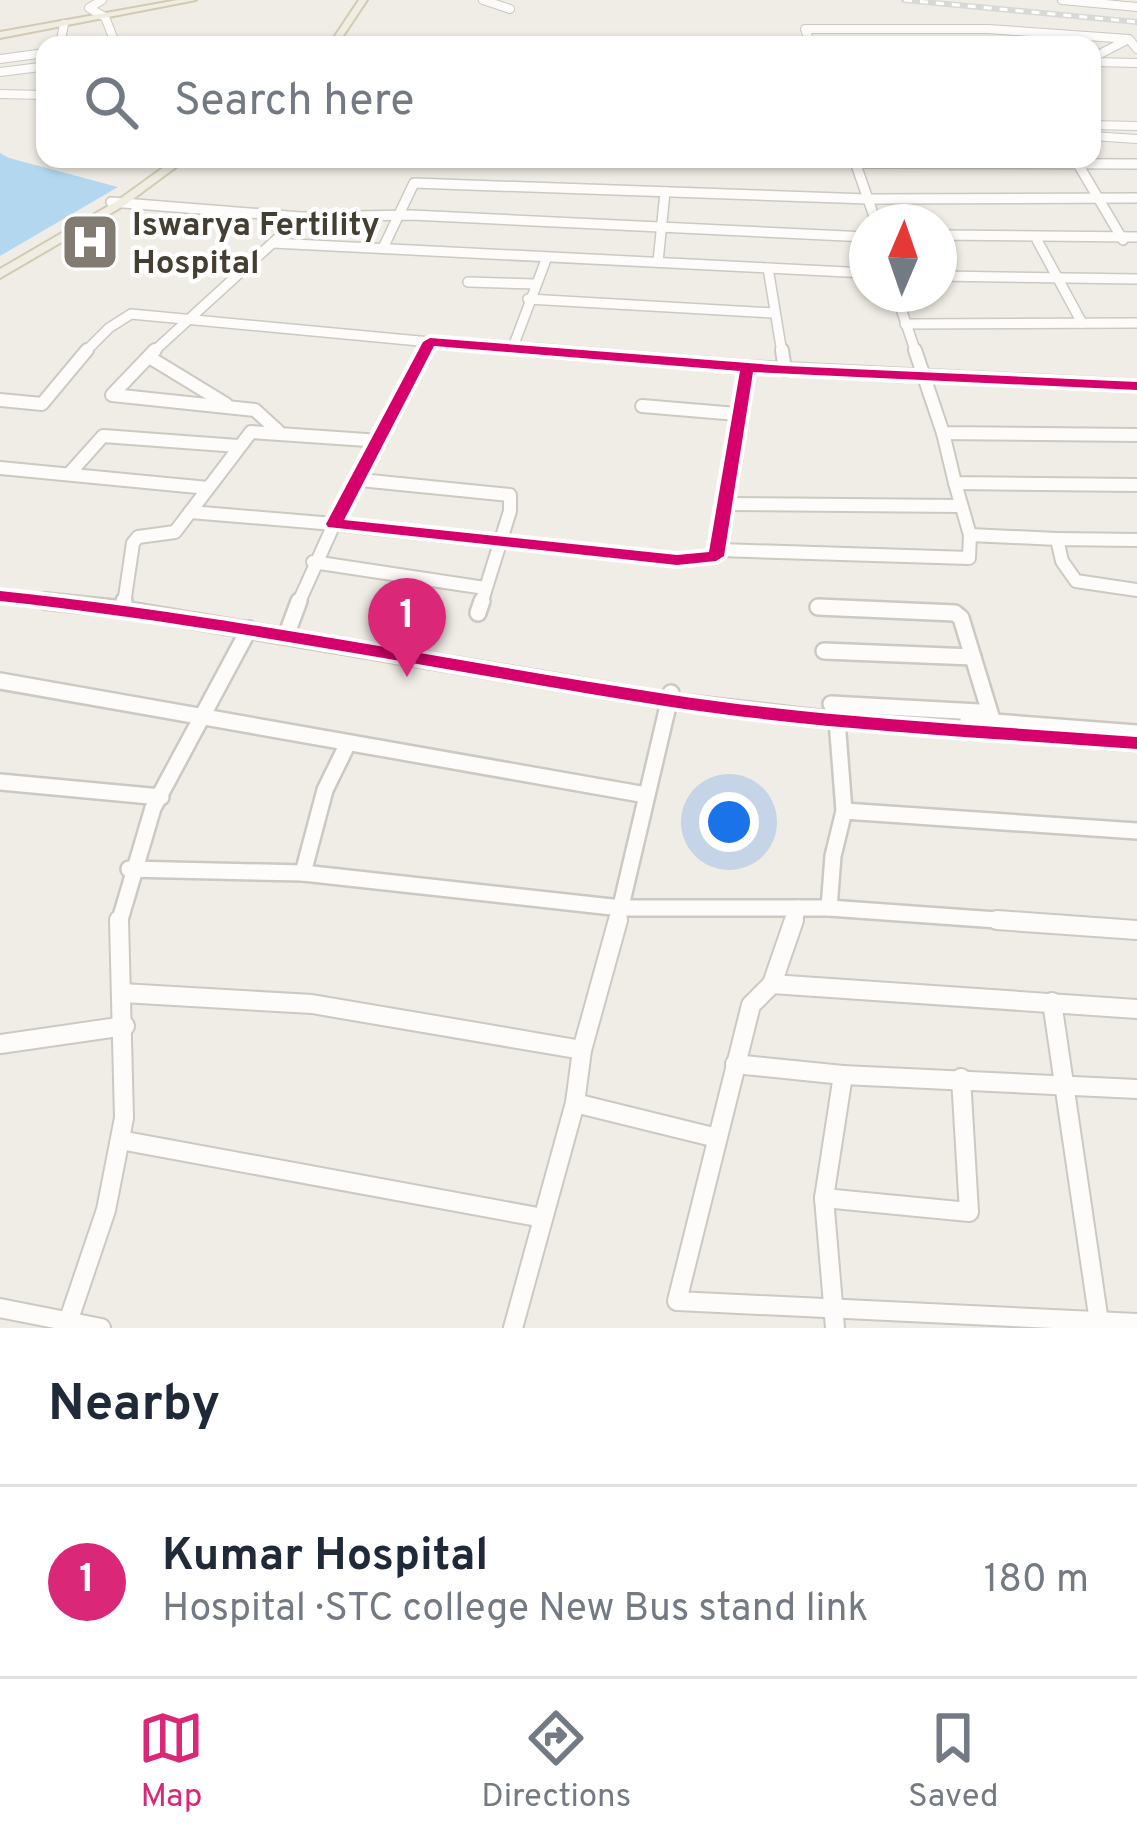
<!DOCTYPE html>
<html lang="en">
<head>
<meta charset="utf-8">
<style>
	:root { --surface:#fff; --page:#f6f6f7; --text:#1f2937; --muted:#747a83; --line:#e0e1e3; --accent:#db2777 }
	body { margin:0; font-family:Overpass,sans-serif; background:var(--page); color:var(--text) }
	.compass { position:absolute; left:849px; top:204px; width:108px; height:108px; border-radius:50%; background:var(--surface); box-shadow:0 3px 9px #0004; rotate:2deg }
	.you { position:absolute; left:729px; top:822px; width:42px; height:42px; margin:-30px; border:9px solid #fff; border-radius:50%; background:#1a73e8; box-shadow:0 0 0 18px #1a73e833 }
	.badge { display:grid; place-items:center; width:78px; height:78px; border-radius:50%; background:var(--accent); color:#fff; font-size:39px; font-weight:700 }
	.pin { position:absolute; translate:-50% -99px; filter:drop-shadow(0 3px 6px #0008) }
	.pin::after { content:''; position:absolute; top:63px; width:42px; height:36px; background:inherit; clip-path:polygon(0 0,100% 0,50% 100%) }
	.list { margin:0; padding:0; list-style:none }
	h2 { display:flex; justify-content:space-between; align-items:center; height:156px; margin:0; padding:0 48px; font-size:51px }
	h2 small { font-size:39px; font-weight:400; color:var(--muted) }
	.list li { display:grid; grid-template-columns:78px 1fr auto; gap:36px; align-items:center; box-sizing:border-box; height:192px; padding:0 48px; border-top:3px solid var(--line) }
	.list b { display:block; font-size:45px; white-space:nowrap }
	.list p { margin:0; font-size:39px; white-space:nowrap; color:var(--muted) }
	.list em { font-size:39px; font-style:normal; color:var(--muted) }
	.icon { flex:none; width:66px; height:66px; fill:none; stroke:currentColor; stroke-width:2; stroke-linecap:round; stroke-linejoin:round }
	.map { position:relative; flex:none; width:1137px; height:1328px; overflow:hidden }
	.search { position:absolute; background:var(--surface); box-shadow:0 3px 9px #0004; left:36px; right:36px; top:36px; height:132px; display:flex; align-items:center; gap:30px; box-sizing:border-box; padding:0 42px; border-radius:24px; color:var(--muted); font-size:45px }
	.sheet { height:348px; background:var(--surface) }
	nav { display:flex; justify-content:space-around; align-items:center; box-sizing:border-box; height:168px; border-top:3px solid var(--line); background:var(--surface); font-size:33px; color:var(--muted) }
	nav a { display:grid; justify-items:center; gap:6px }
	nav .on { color:var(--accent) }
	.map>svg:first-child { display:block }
</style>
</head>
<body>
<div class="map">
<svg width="1137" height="1328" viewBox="0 0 1137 1328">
	<rect width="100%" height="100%" fill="#f0ede6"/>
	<!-- water -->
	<polygon fill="#b4d7f0" points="0,153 9,158 118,187 0,256"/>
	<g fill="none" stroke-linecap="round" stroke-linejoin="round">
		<!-- minor-far4 casing -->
		<g stroke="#ccc9c2" stroke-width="10">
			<g id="minor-far4">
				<polyline points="102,0 89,8 105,17 116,45"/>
				<polyline points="483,0 510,9"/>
				<polyline points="1062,0 1137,7"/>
				<polyline points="60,45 64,24"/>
				<polyline points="811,45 805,29 988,29 1129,39 1137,49"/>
				<polyline points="1092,58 1125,41"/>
				<polyline points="0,59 45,53"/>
				<polyline points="1092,62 1137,63"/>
				<polyline points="0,72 40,67"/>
				<polyline points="0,94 45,95"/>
				<polyline points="1092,125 1137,126"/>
				<polyline points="1092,136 1137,139"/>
			</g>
		</g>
		<!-- minor-far3 casing -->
		<g stroke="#ccc9c2" stroke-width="12">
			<g id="minor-far3">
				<polyline points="854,159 876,222"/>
				<polyline points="1075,159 1123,240"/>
				<polyline points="855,163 1137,164"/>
				<polyline points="111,202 301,217 412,215 867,237"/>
				<polyline points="939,235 1137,237"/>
				<polyline points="1037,240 1082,323"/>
				<polyline points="273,243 867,273"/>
				<polyline points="383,248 414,183 868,199 1137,198"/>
				<polyline points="658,262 665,192"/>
				<polyline points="768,268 782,353"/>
				<polyline points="939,276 1137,279"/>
				<polyline points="468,282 535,284"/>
				<polyline points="896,294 916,353"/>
				<polyline points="528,299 773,313"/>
				<polyline points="905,324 1137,323"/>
				<polyline points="513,347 547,257"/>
				<polyline points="84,353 109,328 131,314 430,342"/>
				<polyline points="152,353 301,217"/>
				<polyline points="424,353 430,342 570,353"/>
			</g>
		</g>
		<!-- minor-far2 casing -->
		<g stroke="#ccc9c2" stroke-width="16">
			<g id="minor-far2">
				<polyline points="155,350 112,395 255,410 278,431"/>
				<polyline points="426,350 334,524 677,560 716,556 747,367"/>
				<polyline points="532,350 747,367"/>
				<polyline points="782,350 785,370"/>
				<polyline points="915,350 943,433 1137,435"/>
				<polyline points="149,357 226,404"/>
				<polyline points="747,367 1137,386"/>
				<polyline points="0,400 42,404 87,350"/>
				<polyline points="642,406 737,414"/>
				<polyline points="943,433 955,483 1137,485"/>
				<polyline points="0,468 208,488"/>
				<polyline points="69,474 103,436 238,446"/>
				<polyline points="360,480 510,495 510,511 481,604"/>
				<polyline points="726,504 959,506"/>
				<polyline points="190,512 334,524 298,604"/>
				<polyline points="970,535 1057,539"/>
				<polyline points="1137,540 1057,539 1062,561 1076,581 1137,590"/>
				<polyline points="719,550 969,558 970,535 955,483"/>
				<polyline points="313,562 485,588"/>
				<polyline points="0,596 73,604"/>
				<polyline points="124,604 133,543 138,537 175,532 251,432 381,441"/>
			</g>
		</g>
		<!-- minor-far1 casing -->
		<g stroke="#ccc9c2" stroke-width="20">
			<g id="minor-far1">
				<polyline points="45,601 123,609 670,701 817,718 1137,743"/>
				<polyline points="818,607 955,613 961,618 994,726"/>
				<polyline points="123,609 124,601"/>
				<polyline points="478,613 482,601"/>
				<polyline points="286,636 299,601"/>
				<polyline points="824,651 973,657"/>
				<polyline points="0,681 646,795"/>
				<polyline points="831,704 979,712"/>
				<polyline points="968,720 1137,733"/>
				<polyline points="0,782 161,797"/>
				<polyline points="844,811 1137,831"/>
				<polyline points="129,869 303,873 621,908 829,908 1039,923"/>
				<polyline points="303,873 325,790 348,743"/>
				<polyline points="829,908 833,856 844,811 837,720"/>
				<polyline points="119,923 153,808 249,629"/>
				<polyline points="617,923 671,693"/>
				<polyline points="793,923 798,908"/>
			</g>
		</g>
		<!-- minor casing -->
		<g stroke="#ccc9c2" stroke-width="22">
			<g id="minor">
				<polyline points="794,920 772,984 751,1005 677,1301 1137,1323"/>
				<polyline points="997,920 1137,930"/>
				<polyline points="772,984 1137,1009"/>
				<polyline points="122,993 312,1004 582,1050"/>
				<polyline points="1052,1002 1099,1322"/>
				<polyline points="0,1044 125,1026"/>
				<polyline points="735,1064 843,1075"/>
				<polyline points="575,1103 717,1138"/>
				<polyline points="120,1140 543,1218"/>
				<polyline points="824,1198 969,1212 961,1078"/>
				<polyline points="0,1308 101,1328"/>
				<polyline points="66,1328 106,1210 124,1118 119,920"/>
				<polyline points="513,1328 575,1103 582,1050 618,920"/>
				<polyline points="835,1328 824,1198 843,1075 1137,1089"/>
			</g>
		</g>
		<!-- major casing -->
		<g stroke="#d3cab3" stroke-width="4">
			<g id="major">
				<polygon points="178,0 196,0 0,38 0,32"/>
				<polygon points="359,0 367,0 337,45 329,45"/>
				<polygon points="175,159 187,159 125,205 0,278 0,269 117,201"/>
			</g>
		</g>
		<!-- minor-far4 -->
		<use href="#minor-far4" stroke="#fdfcfb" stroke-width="8"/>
		<!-- minor-far3 -->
		<use href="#minor-far3" stroke="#fdfcfb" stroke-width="9"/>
		<!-- minor-far2 -->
		<use href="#minor-far2" stroke="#fdfcfb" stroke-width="12"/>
		<!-- minor-far1 -->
		<use href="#minor-far1" stroke="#fdfcfb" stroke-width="15"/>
		<!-- minor -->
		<use href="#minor" stroke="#fdfcfb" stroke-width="18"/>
		<!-- major -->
		<use href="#major" fill="#f0ede2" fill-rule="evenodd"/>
		<!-- rail casing -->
		<g stroke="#d8d8d7" stroke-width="6">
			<polyline id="rail" points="904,0 1137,22"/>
		</g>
		<!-- rail -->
		<use href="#rail" stroke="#fff" stroke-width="3" stroke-dasharray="8" stroke-linecap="butt"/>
		<!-- cycleway casing -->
		<g stroke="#fff" stroke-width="8">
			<g id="cycleway">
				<path d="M430 338 785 366 1137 382V390L753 372 724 556 716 561 677 565 328 527 326 524 423 342ZM434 346 740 371 709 552 677 555 344 520Z"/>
				<path d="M0 591C223 614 444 660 666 694 821 718 980 725 1137 737V749C980 737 821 730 665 706 444 671 223 625 0 601Z"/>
			</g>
		</g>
		<!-- cycleway -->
		<use href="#cycleway" fill="#d6006c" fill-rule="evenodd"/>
	</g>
	<!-- icons -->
	<defs>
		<g id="hospital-square" transform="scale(3)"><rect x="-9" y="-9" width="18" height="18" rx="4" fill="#817b72" stroke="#fff"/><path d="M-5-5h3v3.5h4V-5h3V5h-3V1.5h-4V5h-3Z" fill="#fff"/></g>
	</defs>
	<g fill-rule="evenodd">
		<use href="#hospital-square" x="90" y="242"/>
	</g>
	<g text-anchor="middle" stroke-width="9" stroke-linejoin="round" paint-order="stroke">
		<!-- far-poi labels -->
		<g font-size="33" font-weight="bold" fill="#453e33" stroke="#fff" text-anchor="start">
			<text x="132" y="235">Iswarya Fertility<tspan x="132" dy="38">Hospital</tspan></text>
		</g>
	</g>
</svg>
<svg class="compass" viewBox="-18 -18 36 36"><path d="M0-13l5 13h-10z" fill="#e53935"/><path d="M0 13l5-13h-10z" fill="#747a83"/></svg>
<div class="you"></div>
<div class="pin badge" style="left:407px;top:677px">1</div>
<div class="search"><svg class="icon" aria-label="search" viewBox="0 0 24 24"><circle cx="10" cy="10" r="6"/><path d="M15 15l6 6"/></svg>Search here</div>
</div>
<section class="sheet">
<h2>Nearby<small></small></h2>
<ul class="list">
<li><span class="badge">1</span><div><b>Kumar Hospital</b><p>Hospital · STC college New Bus stand link</p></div><em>180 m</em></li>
</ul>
</section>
<nav>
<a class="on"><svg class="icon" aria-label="map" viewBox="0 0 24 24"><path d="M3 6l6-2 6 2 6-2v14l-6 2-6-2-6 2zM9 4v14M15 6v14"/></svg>Map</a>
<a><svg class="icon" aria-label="directions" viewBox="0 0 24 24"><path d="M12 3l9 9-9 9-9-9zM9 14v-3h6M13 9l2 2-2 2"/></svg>Directions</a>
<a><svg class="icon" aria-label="saved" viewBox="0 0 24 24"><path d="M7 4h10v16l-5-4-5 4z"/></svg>Saved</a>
</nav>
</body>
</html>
